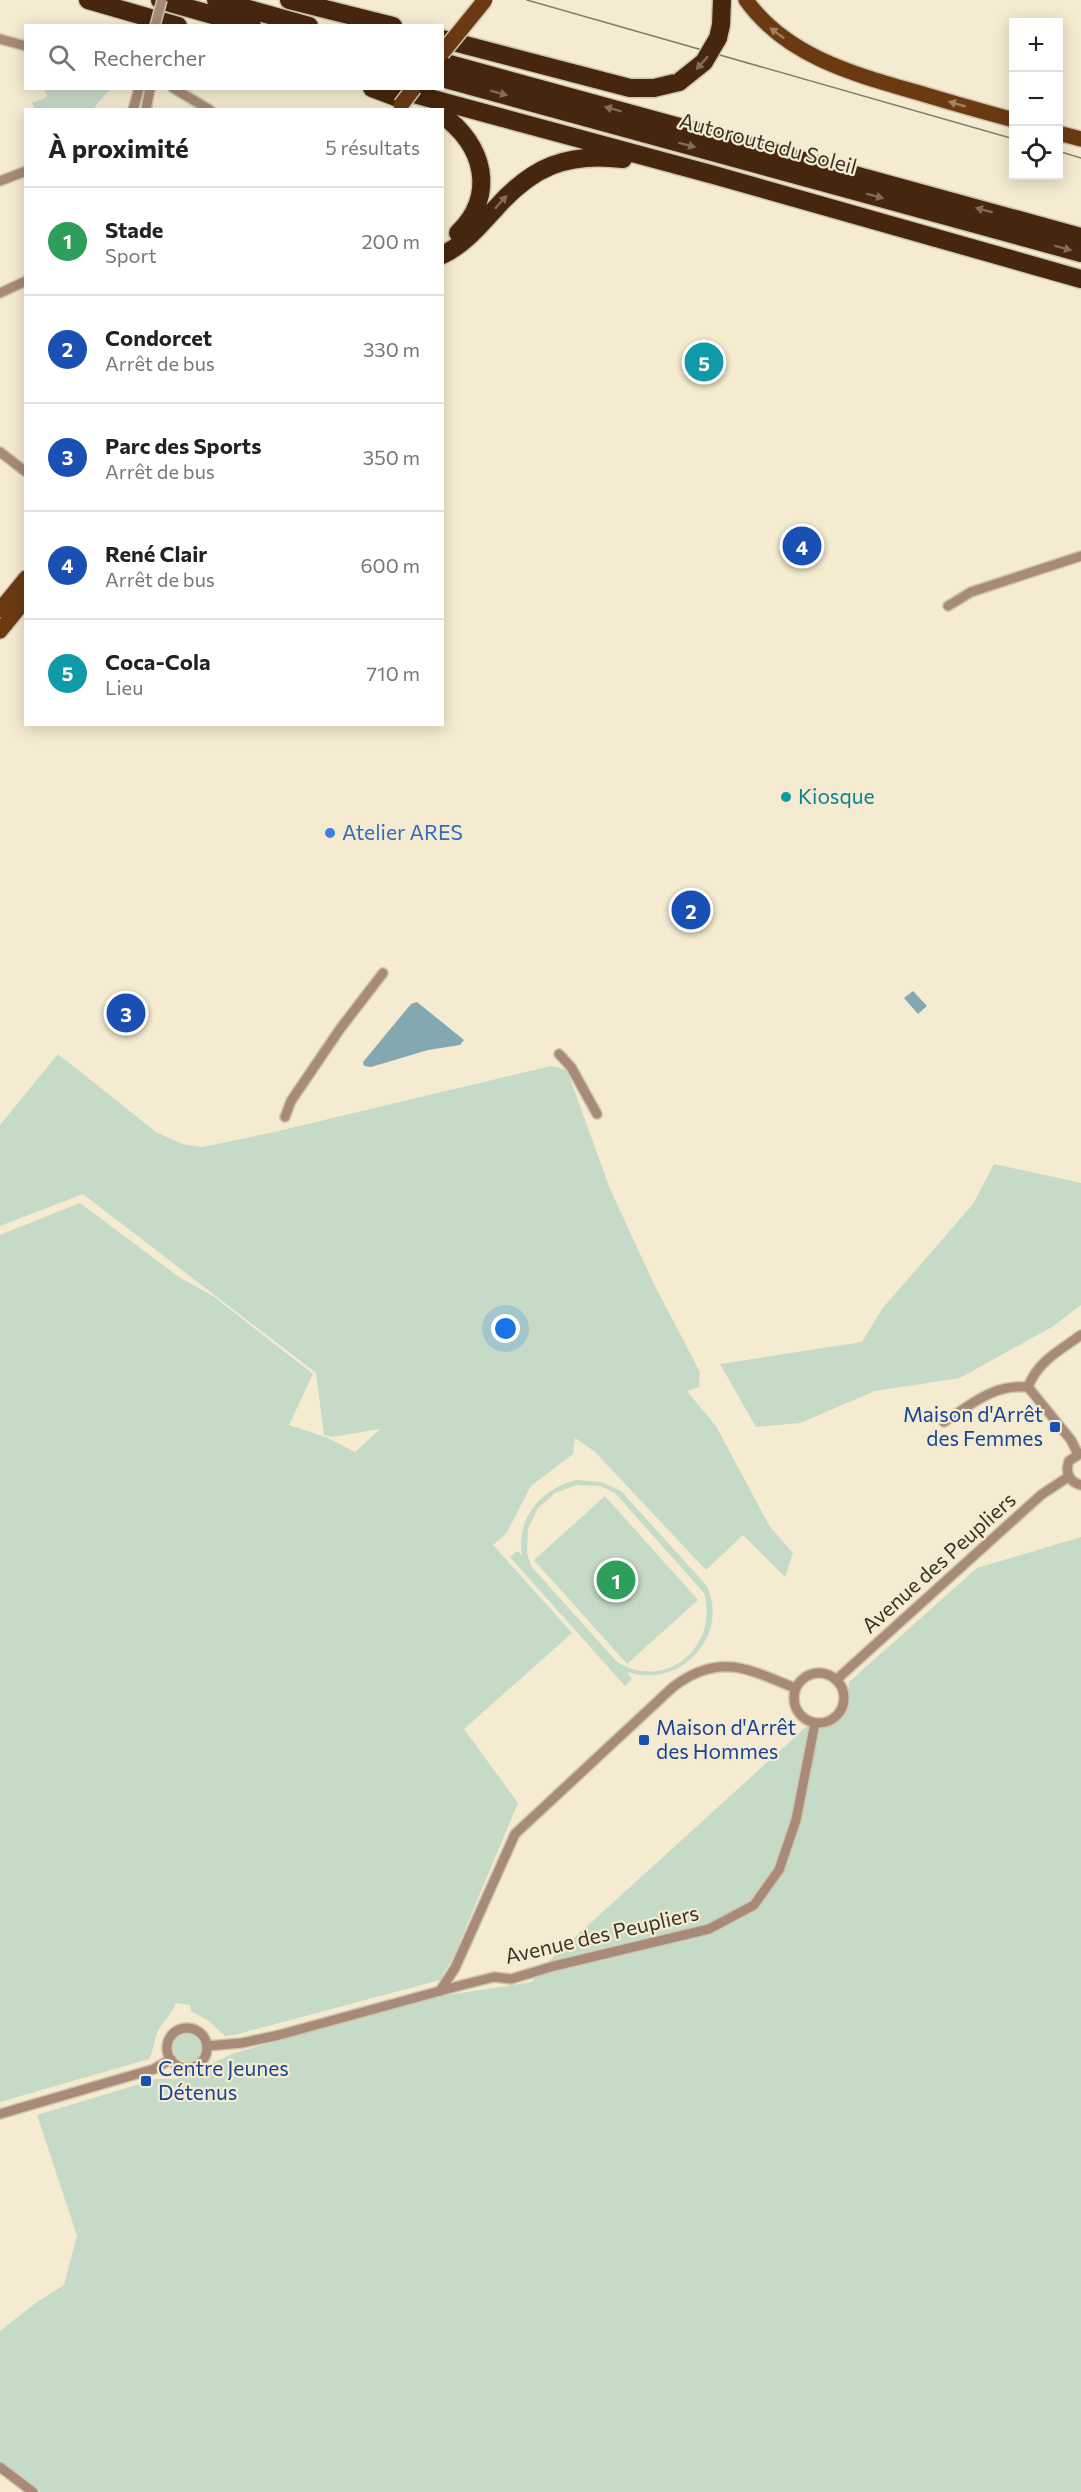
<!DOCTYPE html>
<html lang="fr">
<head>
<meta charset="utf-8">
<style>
	:root { --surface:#fff; --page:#f6f6f6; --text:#222; --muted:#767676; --line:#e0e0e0; --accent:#97771f }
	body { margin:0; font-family:Commissioner,sans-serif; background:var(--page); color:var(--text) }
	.controls { position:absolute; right:18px; top:18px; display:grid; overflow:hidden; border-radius:0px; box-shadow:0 3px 15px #0003 }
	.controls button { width:54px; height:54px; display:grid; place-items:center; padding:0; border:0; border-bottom:2px solid var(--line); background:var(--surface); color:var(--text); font:30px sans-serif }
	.you { position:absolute; left:506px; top:1329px; width:21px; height:21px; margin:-15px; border:4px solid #fff; border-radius:50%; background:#1a73e8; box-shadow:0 0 0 9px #1a73e833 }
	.badge { display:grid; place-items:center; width:39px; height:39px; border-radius:50%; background:var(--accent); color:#fff; font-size:20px; font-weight:700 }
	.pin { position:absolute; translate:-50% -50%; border:3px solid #fff; box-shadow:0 2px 6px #0006 }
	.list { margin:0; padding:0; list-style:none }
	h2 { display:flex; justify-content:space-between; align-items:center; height:78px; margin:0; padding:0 24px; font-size:26px }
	h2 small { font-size:20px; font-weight:400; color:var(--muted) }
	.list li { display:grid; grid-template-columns:39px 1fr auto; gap:18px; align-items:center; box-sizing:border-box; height:108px; padding:0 24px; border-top:2px solid var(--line) }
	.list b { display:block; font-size:22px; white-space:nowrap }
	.list p { margin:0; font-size:20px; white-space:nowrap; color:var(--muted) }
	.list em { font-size:20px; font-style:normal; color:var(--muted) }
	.icon { flex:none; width:33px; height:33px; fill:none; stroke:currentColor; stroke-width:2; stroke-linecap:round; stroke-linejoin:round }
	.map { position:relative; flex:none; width:1081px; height:2492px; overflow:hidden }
	.search { position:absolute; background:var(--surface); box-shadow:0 3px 15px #0003; left:24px; top:24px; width:420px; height:66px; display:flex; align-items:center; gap:15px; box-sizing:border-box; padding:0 21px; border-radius:0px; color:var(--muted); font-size:22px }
	.panel { position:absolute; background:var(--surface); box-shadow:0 3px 15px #0003; left:24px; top:108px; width:420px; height:618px; border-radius:0px }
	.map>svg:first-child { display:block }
</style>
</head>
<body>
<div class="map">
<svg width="1081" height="2492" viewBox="0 0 1081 2492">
	<rect width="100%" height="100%" fill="#f4ebd0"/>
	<!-- green -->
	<g fill="#c6dbc7" fill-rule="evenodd">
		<polygon points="44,89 110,89 93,109 35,109 32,103 47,97"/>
		<path d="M58 1054 156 1132 182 1144 202 1147 270 1133 551 1066 567 1070 610 1189 654 1284 700 1372 699 1387 687 1391 716 1426 770 1527 793 1553 785 1577 743 1535 706 1570 594 1451 575 1438 573 1454 531 1486 506 1534 493 1545 572 1633 464 1729 518 1803 453 1958 440 1980 234 2035 225 2036 210 2022 191 2011 190 2005 176 2003C172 2014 163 2021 158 2031 154 2040 154 2050 149 2059L0 2102V1235L80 1203 179 1277 213 1296 313 1374 289 1425 328 1438 355 1452 380 1429 332 1437 324 1435 316 1373 83 1194 0 1226V1125Z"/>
		<polygon points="994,1164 1081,1183 1081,1305 1052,1327 960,1378 875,1391 800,1423 756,1427 720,1364 862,1342 882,1309 973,1204"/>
		<path d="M576 1480 601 1482 621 1491 707 1586C730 1637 679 1690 627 1672L632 1679 625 1686 510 1557 517 1551 522 1555C516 1518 541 1489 576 1480ZM577 1485 600 1486 615 1493 704 1593C719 1646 667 1692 617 1662L531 1566 527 1552 528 1529 538 1508 555 1493Z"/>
		<polygon points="605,1496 698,1600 627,1664 534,1560"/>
		<polygon points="1081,1537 1081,2492 40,2492 0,2460 0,2331 37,2302 64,2285 77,2236 37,2115 156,2079 177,2079 232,2054 372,2012 435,1997 532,1982 540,1969 807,1726 829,1725 847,1710 849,1682 977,1568"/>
		<circle cx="188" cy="2047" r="15"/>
	</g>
	<!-- water -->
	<g fill="#84a8b1">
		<polygon points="913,991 927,1006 918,1014 904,998"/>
		<polygon points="417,1002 464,1040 460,1045 428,1050 371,1067 364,1066 363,1062 411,1004"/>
	</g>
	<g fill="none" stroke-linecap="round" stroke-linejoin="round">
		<!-- minor casing -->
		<g stroke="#cec6af" stroke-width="12">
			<g id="minor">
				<polyline points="0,39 26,46"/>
				<polyline points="173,88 210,110"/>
				<polyline points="133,110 139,88"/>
				<polyline points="146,110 150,88"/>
				<polyline points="0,181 26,171"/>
				<polyline points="0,293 26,281"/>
				<polyline points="0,452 26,472"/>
				<polyline points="948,606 971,592 1081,556"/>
				<polyline points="559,1054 571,1067 597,1114"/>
				<polyline points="285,1117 291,1101 340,1029 383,973"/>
				<polyline points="1028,1387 1071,1440 1078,1454"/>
				<path d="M1028 1387C1038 1361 1059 1351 1081 1335"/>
				<path d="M944 1422C972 1404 993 1384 1028 1387"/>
				<path d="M1081 1453 1069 1461C1065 1472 1069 1482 1081 1485"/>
				<circle cx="819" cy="1698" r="25"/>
				<polyline points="836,1680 1041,1495 1068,1477"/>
				<path d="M440 1991 455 1968 515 1834 673 1687C719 1652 748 1669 795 1688"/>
				<circle cx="187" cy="2048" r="20"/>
				<polyline points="207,2046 242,2043 279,2035 462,1985 494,1977 511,1979 554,1966 709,1929 754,1905 779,1870 796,1820 815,1723"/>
				<polyline points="0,2114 154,2069 171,2059"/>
				<polyline points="0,2467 33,2492"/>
			</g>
		</g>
		<!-- primary casing -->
		<g stroke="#cec6af" stroke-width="18">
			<g id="primary">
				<path d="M746 0C786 56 853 74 916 92 949 102 981 111 1014 120"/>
				<polyline points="1058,133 1081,139"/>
				<polyline points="0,610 26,578"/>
				<polyline points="0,631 26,599"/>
			</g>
		</g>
		<!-- motorway casing -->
		<g stroke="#cec6af" stroke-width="21">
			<g id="motorway">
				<polyline points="88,0 178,26"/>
				<polyline points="160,0 252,26"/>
				<polyline points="216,0 309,26"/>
				<polyline points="289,0 393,26"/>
				<polyline points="718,38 721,25 722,0"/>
				<polyline points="442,39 630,88 654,88 679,82"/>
				<polyline points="442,62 1081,237"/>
				<polyline points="442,78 1081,253"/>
				<polyline points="372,88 401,99"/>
				<polyline points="392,88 714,175 1081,279"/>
				<path d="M442 115C484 144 497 195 458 233"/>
				<path d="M442 255C464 245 479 226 495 209 532 167 566 152 623 159"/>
			</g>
		</g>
		<!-- minor -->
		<use href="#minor" stroke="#a78a77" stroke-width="9"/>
		<!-- primary -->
		<use href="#primary" stroke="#6b3a13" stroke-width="15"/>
		<!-- motorway -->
		<use href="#motorway" stroke="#47260e" stroke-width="18"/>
		<!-- tram -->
		<g stroke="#847e6d" stroke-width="1.5">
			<polyline points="527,0 1014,139"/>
			<polyline points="1058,151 1081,158"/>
		</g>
		<!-- minor-bridge casing -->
		<g stroke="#cec6af" stroke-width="12" stroke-linecap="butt">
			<polyline id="minor-bridge" points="155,26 162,0"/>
		</g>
		<!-- primary-bridge casing -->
		<g stroke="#cec6af" stroke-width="18" stroke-linecap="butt">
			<g id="primary-bridge">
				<polyline points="442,53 485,0"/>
				<polyline points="401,105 414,88"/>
			</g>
		</g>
		<!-- motorway-bridge casing -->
		<g stroke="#cec6af" stroke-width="21" stroke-linecap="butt">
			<polyline id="motorway-bridge" points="679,82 704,62 718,38"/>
		</g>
		<!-- minor-bridge -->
		<use href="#minor-bridge" stroke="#a78a77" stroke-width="9"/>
		<!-- primary-bridge -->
		<use href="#primary-bridge" stroke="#6b3a13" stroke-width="15"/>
		<!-- motorway-bridge -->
		<use href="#motorway-bridge" stroke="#47260e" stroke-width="18"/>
	</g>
	<!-- one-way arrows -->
	<defs><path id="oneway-solid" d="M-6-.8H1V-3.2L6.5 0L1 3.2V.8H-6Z" transform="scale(1.5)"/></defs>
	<g fill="#a2815f">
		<use href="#oneway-solid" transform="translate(777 33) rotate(-143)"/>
		<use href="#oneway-solid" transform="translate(957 104) rotate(-164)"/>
	</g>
	<g fill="#846b52">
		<use href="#oneway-solid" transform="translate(702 63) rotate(131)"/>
		<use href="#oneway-solid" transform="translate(499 93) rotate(15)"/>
		<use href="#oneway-solid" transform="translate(613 109) rotate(-165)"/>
		<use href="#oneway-solid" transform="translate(687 145) rotate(15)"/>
		<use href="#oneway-solid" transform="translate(875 196) rotate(15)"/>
		<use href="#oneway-solid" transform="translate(501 202) rotate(-48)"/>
		<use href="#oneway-solid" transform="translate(984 210) rotate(-165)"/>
		<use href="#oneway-solid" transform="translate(1063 248) rotate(15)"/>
	</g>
	<!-- markers -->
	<circle fill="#0f9aa8" stroke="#f4ebd0" stroke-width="2" cx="786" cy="797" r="6"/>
	<circle fill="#3f7fe0" stroke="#f4ebd0" stroke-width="2" cx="330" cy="833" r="6"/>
	<g fill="#1a4fb4" stroke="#f4ebd0" stroke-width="2">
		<rect x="1049" y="1421" width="12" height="12" rx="3"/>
		<rect x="638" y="1734" width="12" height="12" rx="3"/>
		<rect x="140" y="2075" width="12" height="12" rx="3"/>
	</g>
	<g text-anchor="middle" stroke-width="4.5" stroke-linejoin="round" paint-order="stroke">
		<!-- street labels -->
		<g font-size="21" fill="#38342a" stroke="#f4ebd0">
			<text transform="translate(768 144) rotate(15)" y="7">Autoroute du Soleil</text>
			<text transform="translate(939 1563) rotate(-42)" y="7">Avenue des Peupliers</text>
			<text transform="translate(602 1935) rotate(-13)" y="7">Avenue des Peupliers</text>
		</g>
		<!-- culture labels -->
		<g font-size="21" fill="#0d838f" stroke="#f4ebd0" text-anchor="start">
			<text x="798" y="804">Kiosque</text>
		</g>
		<!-- shop labels -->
		<g font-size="21" fill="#366cbe" stroke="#f4ebd0" text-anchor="start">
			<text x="342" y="840">Atelier ARES</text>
		</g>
		<!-- transit labels -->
		<g font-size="21" fill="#164399" stroke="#f4ebd0" text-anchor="start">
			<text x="1043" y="1422" text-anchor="end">Maison d'Arrêt<tspan x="1043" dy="24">des Femmes</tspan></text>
			<text x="656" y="1735">Maison d'Arrêt<tspan x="656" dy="24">des Hommes</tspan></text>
			<text x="158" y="2076">Centre Jeunes<tspan x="158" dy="24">Détenus</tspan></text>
		</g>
	</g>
</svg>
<div class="controls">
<button>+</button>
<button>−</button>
<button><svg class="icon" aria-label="locate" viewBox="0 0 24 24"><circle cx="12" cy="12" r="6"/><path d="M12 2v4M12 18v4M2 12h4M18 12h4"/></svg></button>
</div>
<div class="you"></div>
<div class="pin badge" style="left:616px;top:1580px;background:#2e9e5b">1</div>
<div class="pin badge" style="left:691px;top:910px;background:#1a4fb4">2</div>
<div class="pin badge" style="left:126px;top:1013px;background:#1a4fb4">3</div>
<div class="pin badge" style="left:802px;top:546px;background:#1a4fb4">4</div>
<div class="pin badge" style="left:704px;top:362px;background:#0f9aa8">5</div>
<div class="search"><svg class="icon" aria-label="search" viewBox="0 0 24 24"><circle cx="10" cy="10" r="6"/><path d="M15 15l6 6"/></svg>Rechercher</div>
<section class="panel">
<h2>À proximité<small>5 résultats</small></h2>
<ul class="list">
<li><span class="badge" style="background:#2e9e5b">1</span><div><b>Stade</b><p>Sport</p></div><em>200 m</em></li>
<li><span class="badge" style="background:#1a4fb4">2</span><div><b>Condorcet</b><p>Arrêt de bus</p></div><em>330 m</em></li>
<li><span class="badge" style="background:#1a4fb4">3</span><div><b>Parc des Sports</b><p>Arrêt de bus</p></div><em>350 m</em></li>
<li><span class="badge" style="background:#1a4fb4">4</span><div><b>René Clair</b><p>Arrêt de bus</p></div><em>600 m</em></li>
<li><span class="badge" style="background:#0f9aa8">5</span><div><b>Coca-Cola</b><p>Lieu</p></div><em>710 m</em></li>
</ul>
</section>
</div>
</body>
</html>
